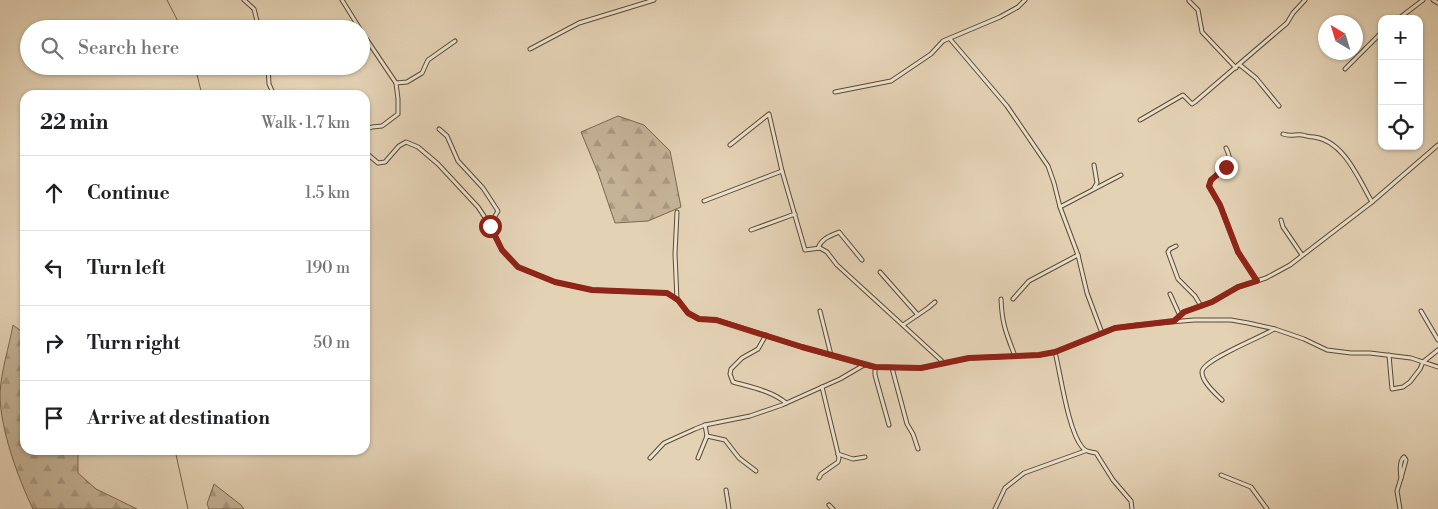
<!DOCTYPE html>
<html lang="en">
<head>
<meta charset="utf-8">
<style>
	:root { --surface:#fff; --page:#f6f6f6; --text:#202124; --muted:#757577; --line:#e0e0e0 }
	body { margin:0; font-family:"Libre Bodoni",serif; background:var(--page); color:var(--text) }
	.controls { position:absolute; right:15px; top:15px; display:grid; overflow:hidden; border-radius:10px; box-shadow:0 1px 4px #0004 }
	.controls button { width:45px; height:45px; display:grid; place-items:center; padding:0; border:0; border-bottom:1px solid var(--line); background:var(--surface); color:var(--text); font:25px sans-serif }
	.compass { position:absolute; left:1318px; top:15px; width:45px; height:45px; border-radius:50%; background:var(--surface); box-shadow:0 1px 4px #0004; rotate:322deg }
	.stop { position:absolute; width:15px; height:15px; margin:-11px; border:4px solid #8f2418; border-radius:50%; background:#fff }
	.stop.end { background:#8f2418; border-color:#fff; box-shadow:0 1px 5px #0008 }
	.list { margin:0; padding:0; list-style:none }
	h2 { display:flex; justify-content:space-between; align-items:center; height:65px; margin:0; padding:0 20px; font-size:21px }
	h2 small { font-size:16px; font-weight:400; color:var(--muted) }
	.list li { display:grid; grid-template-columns:32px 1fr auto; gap:15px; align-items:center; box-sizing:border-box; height:75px; padding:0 20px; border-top:1px solid var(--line) }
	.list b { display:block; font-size:19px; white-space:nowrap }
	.list em { font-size:16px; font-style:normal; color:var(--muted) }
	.icon { flex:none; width:28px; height:28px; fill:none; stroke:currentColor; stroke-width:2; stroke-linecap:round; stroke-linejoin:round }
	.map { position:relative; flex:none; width:1438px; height:509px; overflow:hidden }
	.search { position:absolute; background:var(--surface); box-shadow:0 1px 4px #0004; left:20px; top:20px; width:350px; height:55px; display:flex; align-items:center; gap:12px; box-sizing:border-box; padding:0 18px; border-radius:28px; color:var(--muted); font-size:19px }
	.panel { position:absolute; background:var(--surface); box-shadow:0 1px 4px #0004; left:20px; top:90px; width:350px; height:365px; border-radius:15px }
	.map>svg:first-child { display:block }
</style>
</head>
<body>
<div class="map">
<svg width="1438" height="509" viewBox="0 0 1438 509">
	<defs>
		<pattern id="forest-firs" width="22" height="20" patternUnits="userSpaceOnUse" patternTransform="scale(1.25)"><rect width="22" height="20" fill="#c5b398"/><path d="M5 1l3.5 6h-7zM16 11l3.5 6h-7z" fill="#a99982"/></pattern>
	</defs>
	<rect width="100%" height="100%" fill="#e4d2b5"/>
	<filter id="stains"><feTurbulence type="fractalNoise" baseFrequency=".004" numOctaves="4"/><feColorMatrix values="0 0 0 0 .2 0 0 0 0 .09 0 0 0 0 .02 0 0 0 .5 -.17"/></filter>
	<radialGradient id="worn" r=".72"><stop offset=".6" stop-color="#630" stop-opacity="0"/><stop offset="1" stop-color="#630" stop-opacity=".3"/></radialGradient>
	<!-- forest -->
	<g fill="url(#forest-firs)" stroke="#786850">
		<polygon points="618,116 644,125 670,151 681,207 648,221 615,223 598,173 581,132"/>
		<path d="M13 325 25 334V450H78V473L96 489 137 509H33C18 478 0 429 0 394 1 371 9 347 13 325Z"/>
		<polygon points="214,484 241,505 244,509 209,509 207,504"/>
	</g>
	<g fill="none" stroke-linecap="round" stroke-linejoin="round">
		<!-- stream -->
		<g stroke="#74644c" stroke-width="1">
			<polyline points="167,0 182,29"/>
			<polyline points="195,66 202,95"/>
			<polyline points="175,450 188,509"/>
		</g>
		<!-- street casing -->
		<g stroke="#594a33" stroke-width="5">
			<g id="street">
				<polyline points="244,0 254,9 259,29"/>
				<polyline points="342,0 360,29"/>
				<polyline points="1433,0 1438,3"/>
				<polyline points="1189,1 1198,10 1202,32 1236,68"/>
				<polyline points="1398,19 1423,0"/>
				<polyline points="361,31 396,83 398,99 398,114 382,126 372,127 365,130"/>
				<polyline points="950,39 1007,106 1048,166 1054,183 1060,207 1078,255 1087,293 1102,333"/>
				<polyline points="530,49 579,23 654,0"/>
				<polyline points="1240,65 1256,78 1279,106"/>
				<polyline points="268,66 269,84 274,95"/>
				<polyline points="1345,69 1382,32"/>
				<polyline points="396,83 407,82 422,73 428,60 455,41"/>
				<polyline points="835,92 891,81 931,54 943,41 1000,17 1018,7 1025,0"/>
				<polyline points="1140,120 1183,95 1192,104 1195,102 1287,23 1293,13 1305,0"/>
				<polyline points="439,129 447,136 458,161 483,188 498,211 490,225"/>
				<path d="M1283 134C1291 137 1296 134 1302 135 1307 136 1309 137 1314 137 1344 141 1358 178 1372 202"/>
				<polyline points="730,145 769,114 782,171 805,250 820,248 827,252 837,265 943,362"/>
				<path d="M1226 148C1240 176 1210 169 1209 187L1220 205 1238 252 1257 281"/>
				<polyline points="365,152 378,163 385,162 399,146 406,142 418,147 438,164 478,207 492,228 502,250 518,267 555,282 592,290 667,293 678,300 688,313 699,319 717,320 802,347 865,365 875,367 921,368 969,358 1039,355 1055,352 1115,328 1137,325 1194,320 1231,320 1248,323 1275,329 1304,339 1327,350 1351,353 1370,353 1411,358 1438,367"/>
				<polyline points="1094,188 1097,183 1094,165"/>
				<polyline points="704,201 782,171"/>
				<polyline points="1060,207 1121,175"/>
				<polyline points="1281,220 1283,227 1302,255"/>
				<polyline points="751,230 795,214"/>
				<polyline points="1176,246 1170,249 1168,252 1178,279 1195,296 1201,306"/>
				<path d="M818 248C822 238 830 236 839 232L862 260"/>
				<polyline points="880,272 918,315"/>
				<polyline points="1170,294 1180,316"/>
				<path d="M1001 299C1002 324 1006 333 1015 356"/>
				<polyline points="1013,299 1029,281 1078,255"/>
				<polyline points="677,300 675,254 677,212"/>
				<polyline points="820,311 831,355"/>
				<polyline points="1421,311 1438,340"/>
				<polyline points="1175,321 1184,312 1212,302 1238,287 1266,278 1290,265 1372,202 1438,145"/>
				<polyline points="903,325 928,308 935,302"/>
				<path d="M766 335 758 349 742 358 731 369 730 374 733 382C751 387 772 391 786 403"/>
				<path d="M1055 352C1061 376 1068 430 1082 447 1085 452 1091 452 1096 453L1113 480 1131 501 1132 509"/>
				<polyline points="1389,355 1392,389 1403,387 1410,382 1420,369 1423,362 1438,350"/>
				<polyline points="875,367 875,375 889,425"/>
				<polyline points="892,368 907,424 913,434 918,449"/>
				<path d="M1222 400C1215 393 1202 382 1202 372 1202 360 1262 337 1274 329"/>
				<polyline points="705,425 707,436 725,440 739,458 756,471"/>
				<polyline points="838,454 853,459 865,457"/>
				<path d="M1404 457 1406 460 1401 478C1400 471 1399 461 1404 457Z"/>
				<polyline points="650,458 664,443 695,429 705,425 750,416 782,405 840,379 864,365"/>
				<polyline points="698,458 707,436"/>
				<polyline points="1221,475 1251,487 1267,509"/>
				<polyline points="819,478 821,474 838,462 839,458 822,387"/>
				<polyline points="726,490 729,509"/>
				<polyline points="829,505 833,509"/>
				<polyline points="995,509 1005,488 1024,473 1085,451"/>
				<polyline points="1400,509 1397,491 1401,478"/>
			</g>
		</g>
		<!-- street -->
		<use href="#street" stroke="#ede2cf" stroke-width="3"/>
	</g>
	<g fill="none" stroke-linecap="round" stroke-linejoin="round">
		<!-- route -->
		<polyline stroke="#8f2418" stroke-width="6" points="490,226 502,250 518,267 555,282 592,290 667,293 678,300 688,313 699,319 716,320 802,347 875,367 921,368 969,358 1039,355 1055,352 1115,328 1174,321 1184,312 1212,302 1238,287 1257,281 1238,252 1220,205 1209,186 1211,180 1226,167"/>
	</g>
	<rect width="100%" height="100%" filter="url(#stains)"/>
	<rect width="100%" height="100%" fill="url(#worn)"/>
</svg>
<div class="controls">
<button>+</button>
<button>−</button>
<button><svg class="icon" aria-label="locate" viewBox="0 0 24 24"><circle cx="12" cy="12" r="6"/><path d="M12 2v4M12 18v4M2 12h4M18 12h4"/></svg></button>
</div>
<svg class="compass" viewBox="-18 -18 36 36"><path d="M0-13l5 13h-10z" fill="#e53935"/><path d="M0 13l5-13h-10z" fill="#757577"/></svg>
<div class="stop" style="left:490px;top:226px"></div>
<div class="stop end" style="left:1226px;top:167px"></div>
<div class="search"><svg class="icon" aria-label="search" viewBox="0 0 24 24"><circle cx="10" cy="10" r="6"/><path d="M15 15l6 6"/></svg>Search here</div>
<section class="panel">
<h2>22 min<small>Walk · 1.7 km</small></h2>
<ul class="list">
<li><svg class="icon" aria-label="ahead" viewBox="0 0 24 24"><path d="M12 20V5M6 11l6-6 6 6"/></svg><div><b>Continue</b></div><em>1.5 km</em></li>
<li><svg class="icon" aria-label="left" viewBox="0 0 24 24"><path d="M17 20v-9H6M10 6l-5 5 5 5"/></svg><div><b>Turn left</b></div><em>190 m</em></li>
<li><svg class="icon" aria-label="right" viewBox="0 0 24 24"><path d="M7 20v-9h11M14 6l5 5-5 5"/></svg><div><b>Turn right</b></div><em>50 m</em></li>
<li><svg class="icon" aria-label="arrive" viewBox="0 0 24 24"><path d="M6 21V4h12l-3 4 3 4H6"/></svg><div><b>Arrive at destination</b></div></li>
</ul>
</section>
</div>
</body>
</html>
